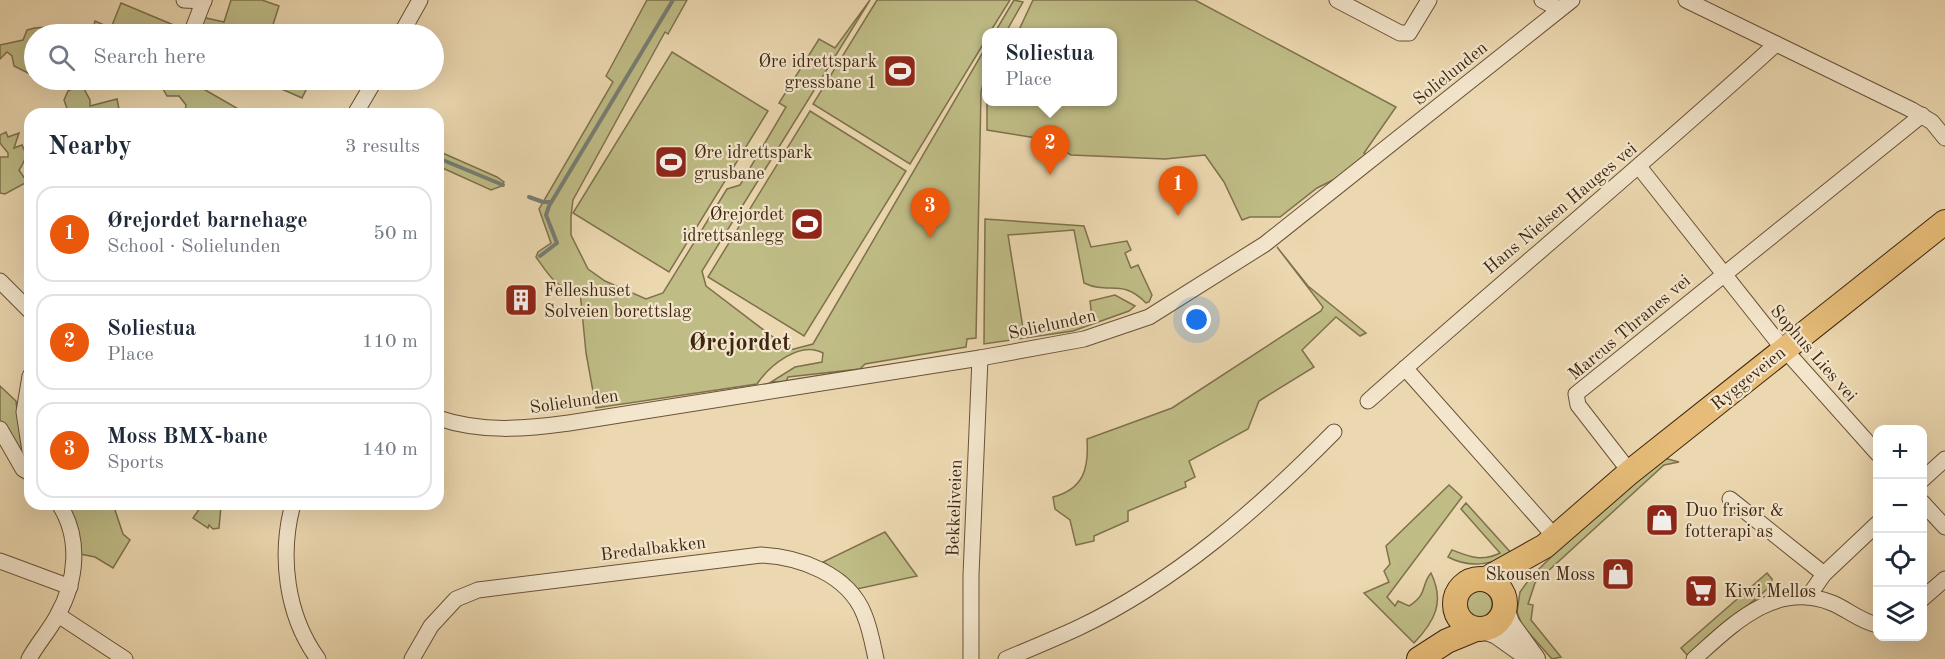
<!DOCTYPE html>
<html lang="en">
<head>
<meta charset="utf-8">
<style>
	:root { --surface:#fff; --page:#f6f6f7; --text:#1f2937; --muted:#747a83; --line:#e0e1e3; --accent:#ea580c }
	body { margin:0; font-family:"Old Standard TT",serif; background:var(--page); color:var(--text) }
	.controls { position:absolute; right:18px; bottom:18px; display:grid; overflow:hidden; border-radius:12px; box-shadow:0 6px 24px #0002 }
	.controls button { width:54px; height:54px; display:grid; place-items:center; padding:0; border:0; border-bottom:2px solid var(--line); background:var(--surface); color:var(--text); font:30px sans-serif }
	.you { position:absolute; left:1197px; top:320px; width:21px; height:21px; margin:-15px; border:4px solid #fff; border-radius:50%; background:#1a73e8; box-shadow:0 0 0 9px #1a73e833 }
	.badge { display:grid; place-items:center; width:39px; height:39px; border-radius:50%; background:var(--accent); color:#fff; font-size:20px; font-weight:700 }
	.pin { position:absolute; translate:-50% -50px; filter:drop-shadow(0 2px 3px #0008) }
	.pin::after { content:''; position:absolute; top:32px; width:21px; height:18px; background:inherit; clip-path:polygon(0 0,100% 0,50% 100%) }
	.popup { position:absolute; left:982px; top:28px; width:135px; height:78px; box-sizing:border-box; display:grid; place-content:center; border-radius:12px; background:var(--surface); filter:drop-shadow(0 2px 4px #0005); font-size:20px; white-space:nowrap; color:var(--muted) }
	.popup b { font-size:22px; color:var(--text) }
	.popup::after { content:''; position:absolute; left:50%; top:100%; margin-left:-12px; border:12px solid transparent; border-top-color:var(--surface) }
	.list { margin:0; padding:0; list-style:none }
	h2 { display:flex; justify-content:space-between; align-items:center; height:78px; margin:0; padding:0 24px; font-size:26px }
	h2 small { font-size:20px; font-weight:400; color:var(--muted) }
	.list li { display:grid; grid-template-columns:39px 1fr auto; gap:18px; align-items:center; box-sizing:border-box; height:96px; margin:0 12px 12px; padding:0 12px; border:2px solid var(--line); border-radius:18px }
	.list b { display:block; font-size:22px; white-space:nowrap }
	.list p { margin:0; font-size:20px; white-space:nowrap; color:var(--muted) }
	.list em { font-size:20px; font-style:normal; color:var(--muted) }
	.icon { flex:none; width:33px; height:33px; fill:none; stroke:currentColor; stroke-width:2; stroke-linecap:round; stroke-linejoin:round }
	.map { position:relative; flex:none; width:1945px; height:659px; overflow:hidden }
	.search { position:absolute; background:var(--surface); box-shadow:0 6px 24px #0002; left:24px; top:24px; width:420px; height:66px; display:flex; align-items:center; gap:15px; box-sizing:border-box; padding:0 21px; border-radius:33px; color:var(--muted); font-size:22px }
	.panel { position:absolute; background:var(--surface); box-shadow:0 6px 24px #0002; left:24px; top:108px; width:420px; height:402px; border-radius:18px }
	.map>svg:first-child { display:block }
</style>
</head>
<body>
<div class="map">
<svg width="1945" height="659" viewBox="0 0 1945 659">
	<rect width="100%" height="100%" fill="#ecd8b0"/>
	<filter id="stains"><feTurbulence type="fractalNoise" baseFrequency=".00333" numOctaves="4"/><feColorMatrix values="0 0 0 0 .2 0 0 0 0 .09 0 0 0 0 .02 0 0 0 .5 -.17"/></filter>
	<radialGradient id="worn" r=".72"><stop offset=".6" stop-color="#630" stop-opacity="0"/><stop offset="1" stop-color="#630" stop-opacity=".3"/></radialGradient>
	<!-- green -->
	<g fill="#bfbc86" stroke="#7f714c" stroke-width="1.5">
		<polygon points="231,0 262,0 279,6 270,34 194,34 202,17 224,22"/>
		<path d="M647 0H687L668 34 665 32 573 200 571 216V235L588 269 605 281 646 299 663 293 727 189 740 185 786 107 779 103 819 39 835 48 870 0 702 271 706 286 790 350 813 344 987 45V68L981 92 976 338 967 339 966 347 865 364 860 369 788 377 786 382H771L795 367 822 362 823 353C800 340 769 366 757 384L596 408 586 353 580 291C558 292 548 274 536 257L538 252 551 243 539 209 613 82 606 76Z"/>
		<polygon points="877,0 1010,0 990,32 987,33 987,38 910,164 813,104"/>
		<polygon points="1014,0 1023,2 1006,32 995,32"/>
		<polygon points="1033,0 1195,0 1396,107 1364,153 1366,154 1335,179 1317,188 1280,217 1250,217 1242,220 1224,182 1205,155 1165,159 1071,155 1043,139 987,130 987,85 987,102 1113,102 1113,33 1018,32"/>
		<path d="M121 3 176 26 161 27 158 34H34V76L14 66 12 56 7 52 0 59V45L23 40 27 30C51 22 71 35 94 25L95 21 111 28Z"/>
		<polygon points="672,52 768,111 669,272 573,213"/>
		<polygon points="158,80 188,80 247,114 180,114 185,112 186,105 179,96 167,96"/>
		<polygon points="261,80 311,80 302,98"/>
		<polygon points="73,88 84,89 90,100 90,106 117,99 119,109 141,110 142,114 69,114 64,100 68,91"/>
		<polygon points="810,111 906,171 804,336 708,277"/>
		<path d="M6 132 8 137 19 133 14 148 22 145C28 155 25 161 19 170L27 182 5 194 0 193V157H8V153L0 143V135Z"/>
		<polygon points="438,151 497,177 504,182 502,186 491,190 438,166"/>
		<path d="M985 219 1084 226 1091 247 1127 241 1131 250 1125 253 1131 268 1138 265 1152 295 1149 302 1146 303C1122 278 1109 295 1084 283L1074 230 1008 235 1023 328 1092 318 1090 301 1115 295 1135 306 1129 311 1073 331 984 344Z"/>
		<path d="M1277 247 1308 286 1366 333 1360 336 1336 317 1302 350 1314 367 1259 401 1248 429 1189 461 1195 477 1185 482 1186 487 1128 511V521L1094 536V541L1076 545 1070 520 1055 509 1053 497C1084 489 1089 468 1087 439L1172 408 1321 311 1323 307Z"/>
		<polygon points="0,386 16,401 23,461 0,424"/>
		<polygon points="1664,458 1679,462 1664,465 1535,583 1528,604 1533,605 1531,620 1561,657 1552,659 1522,625 1517,612 1520,592 1531,577 1566,542"/>
		<path d="M1449 485 1462 497 1387 597 1395 606 1398 601 1409 606C1429 593 1420 586 1431 573 1445 602 1435 621 1414 643L1364 593 1389 582 1384 571 1390 564 1386 546Z"/>
		<path d="M1466 503 1513 555C1489 564 1471 569 1448 557L1452 550C1470 557 1482 562 1500 553L1461 509Z"/>
		<polygon points="66,504 113,504 123,534 130,540 113,568 95,557 80,554"/>
		<polygon points="216,504 221,506 219,528 213,529 209,525 208,528 193,518 202,505"/>
		<polygon points="885,532 917,576 857,589 845,576 823,562"/>
		<polygon points="1767,573 1772,579 1772,585 1688,656 1681,648"/>
		<circle cx="1478" cy="604" r="14"/>
	</g>
	<g fill="none" stroke-linecap="round" stroke-linejoin="round">
		<!-- stream -->
		<g stroke="#777d74" stroke-width="4">
			<polyline points="438,158 503,185"/>
			<polyline points="529,197 543,202 551,202"/>
			<polyline points="540,256 557,243 546,215 549,206 673,0"/>
		</g>
		<!-- minor casing -->
		<g stroke="#6a5239" stroke-width="17">
			<g id="minor">
				<polyline points="184,0 204,1"/>
				<polyline points="1337,0 1400,33 1409,33 1429,0"/>
				<polyline points="1542,0 1559,9"/>
				<polyline points="1686,0 1912,110 1932,122 1945,138"/>
				<polyline points="191,34 204,0"/>
				<polyline points="401,34 420,0"/>
				<polyline points="355,114 375,80"/>
				<polyline points="1640,168 1777,341 1878,454"/>
				<polyline points="0,281 30,311"/>
				<polyline points="1405,368 1555,537"/>
				<polyline points="30,376 24,412 30,451"/>
				<path d="M1368 401C1503 281 1642 166 1776 44"/>
				<path d="M438 418C482 433 525 429 569 423L980 358 1084 339 1149 317 1265 244 1572 0"/>
				<polyline points="0,429 23,469 30,473"/>
				<polyline points="1630,472 1578,405 1576,394 1922,115"/>
				<polyline points="1922,480 1945,459"/>
				<polyline points="1730,499 1824,574"/>
				<polyline points="1922,502 1945,527"/>
				<path d="M293 504C279 555 286 615 318 659"/>
				<polyline points="0,561 70,587"/>
				<polyline points="1808,597 1824,574 1878,523"/>
				<polyline points="1922,599 1945,579"/>
				<polyline points="58,615 125,659"/>
				<path d="M29 659C37 644 49 631 57 616 77 581 81 538 59 504"/>
				<path d="M412 659 431 626 456 599 478 590 761 555C800 557 848 574 864 614 870 628 873 645 876 659"/>
				<polyline points="971,659 971,575 980,358"/>
				<path d="M1006 659C1030 649 1054 639 1078 628 1175 582 1259 508 1334 432"/>
				<path d="M1694 659C1732 625 1775 580 1832 603 1847 609 1861 622 1878 625"/>
			</g>
		</g>
		<!-- tertiary casing -->
		<g stroke="#6a5239" stroke-width="22">
			<g id="tertiary">
				<polyline points="1505,611 1509,623 1535,659"/>
				<polyline points="1484,629 1497,634 1525,654"/>
			</g>
		</g>
		<!-- primary casing -->
		<g stroke="#3f2611" stroke-width="26">
			<g id="primary">
				<circle cx="1480" cy="604" r="25"/>
				<polyline points="1486,579 1545,546 1630,472 1945,222"/>
				<polyline points="1419,659 1447,641 1476,629"/>
			</g>
		</g>
		<!-- minor -->
		<use href="#minor" stroke="#f3e6cc" stroke-width="15"/>
		<!-- tertiary -->
		<use href="#tertiary" stroke="#f3e6cc" stroke-width="20"/>
		<!-- primary -->
		<use href="#primary" stroke="#e6bc78" stroke-width="24"/>
	</g>
	<!-- icons -->
	<defs>
		<g id="stadium-square" transform="scale(1.725)"><rect x="-9" y="-9" width="18" height="18" rx="4" fill="#8f2418" stroke="#f3e6cc"/><path d="M0-5a6.5 5 0 1 0 0 10a6.5 5 0 1 0 0-10ZM-3.5-1.8h7v3.6h-7Z" fill="#fff"/></g>
		<g id="building-square" transform="scale(1.725)"><rect x="-9" y="-9" width="18" height="18" rx="4" fill="#8f2418" stroke="#f3e6cc"/><path d="M-4-6H4V6H1V3H-1V6H-4ZM-2.5-4.3h1.7v1.8h-1.7ZM.8-4.3h1.7v1.8H.8ZM-2.5-1h1.7V.8h-1.7ZM.8-1h1.7V.8H.8Z" fill="#fff"/></g>
		<g id="shop-square" transform="scale(1.725)"><rect x="-9" y="-9" width="18" height="18" rx="4" fill="#8f2418" stroke="#f3e6cc"/><path d="M-5-2.5h2.3a2.7 3.5 0 0 1 5.4 0H5L5.5 6h-11ZM-1.5-2.5h3a1.5 2.3 0 0 0-3 0Z" fill="#fff"/></g>
		<g id="supermarket-square" transform="scale(1.725)"><rect x="-9" y="-9" width="18" height="18" rx="4" fill="#8f2418" stroke="#f3e6cc"/><path d="M-6-5.5h2.5l.6 2H6L4.5 2H-2.5L-4.4-4H-6ZM-1.5 3.2a1.3 1.3 0 1 0 .1 0ZM3 3.2a1.3 1.3 0 1 0 .1 0Z" fill="#fff"/></g>
	</defs>
	<g fill-rule="evenodd">
		<use href="#stadium-square" x="900" y="71"/>
		<use href="#stadium-square" x="671" y="162"/>
		<use href="#stadium-square" x="807" y="224"/>
		<use href="#building-square" x="521" y="300"/>
		<use href="#shop-square" x="1662" y="520"/>
		<use href="#shop-square" x="1618" y="574"/>
		<use href="#supermarket-square" x="1701" y="591"/>
	</g>
	<g text-anchor="middle" stroke-width="4.5" stroke-linejoin="round" paint-order="stroke">
		<!-- poi labels -->
		<g font-size="18" fill="#3f2611" stroke="#f3e6cc" text-anchor="start">
			<text x="877" y="67" text-anchor="end">Øre idrettspark<tspan x="877" dy="21">gressbane 1</tspan></text>
			<text x="694" y="158">Øre idrettspark<tspan x="694" dy="21">grusbane</tspan></text>
			<text x="784" y="220" text-anchor="end">Ørejordet<tspan x="784" dy="21">idrettsanlegg</tspan></text>
			<text x="544" y="296">Felleshuset<tspan x="544" dy="21">Solveien borettslag</tspan></text>
			<text x="1685" y="516">Duo frisør &amp;<tspan x="1685" dy="21">fotterapi as</tspan></text>
			<text x="1595" y="580" text-anchor="end">Skousen Moss</text>
			<text x="1724" y="597">Kiwi Melløs</text>
		</g>
		<!-- street labels -->
		<g font-size="18" fill="#3f2611" stroke="#f3e6cc">
			<text transform="translate(1450 73) rotate(-39)" y="6">Solielunden</text>
			<text transform="translate(1560 208) rotate(-40)" y="6">Hans Nielsen Hauges vei</text>
			<text transform="translate(1052 324) rotate(-12)" y="6">Solielunden</text>
			<text transform="translate(1629 327) rotate(-40)" y="6">Marcus Thranes vei</text>
			<text transform="translate(1814 353) rotate(49)" y="6">Sophus Lies vei</text>
			<text transform="translate(1748 378) rotate(-39)" y="6">Ryggeveien</text>
			<text transform="translate(574 401) rotate(-8)" y="6">Solielunden</text>
			<text transform="translate(954 508) rotate(-88)" y="6">Bekkeliveien</text>
			<text transform="translate(653 548) rotate(-7)" y="6">Bredalbakken</text>
		</g>
		<!-- district labels -->
		<g font-size="24" font-weight="bold" fill="#3f2611" stroke="#f3e6cc">
			<text x="740" y="350">Ørejordet</text>
		</g>
	</g>
	<rect width="100%" height="100%" filter="url(#stains)"/>
	<rect width="100%" height="100%" fill="url(#worn)"/>
</svg>
<div class="controls">
<button>+</button>
<button>−</button>
<button><svg class="icon" aria-label="locate" viewBox="0 0 24 24"><circle cx="12" cy="12" r="6"/><path d="M12 2v4M12 18v4M2 12h4M18 12h4"/></svg></button>
<button><svg class="icon" aria-label="layers" viewBox="0 0 24 24"><path d="M12 4l9 5-9 5-9-5zM3 14l9 5 9-5"/></svg></button>
</div>
<div class="you"></div>
<div class="pin badge" style="left:1178px;top:216px">1</div>
<div class="pin badge" style="left:1050px;top:175px">2</div>
<div class="popup"><b>Soliestua</b>Place</div>
<div class="pin badge" style="left:930px;top:238px">3</div>
<div class="search"><svg class="icon" aria-label="search" viewBox="0 0 24 24"><circle cx="10" cy="10" r="6"/><path d="M15 15l6 6"/></svg>Search here</div>
<section class="panel">
<h2>Nearby<small>3 results</small></h2>
<ul class="list">
<li><span class="badge">1</span><div><b>Ørejordet barnehage</b><p>School · Solielunden</p></div><em>50 m</em></li>
<li><span class="badge">2</span><div><b>Soliestua</b><p>Place</p></div><em>110 m</em></li>
<li><span class="badge">3</span><div><b>Moss BMX-bane</b><p>Sports</p></div><em>140 m</em></li>
</ul>
</section>
</div>
</body>
</html>
